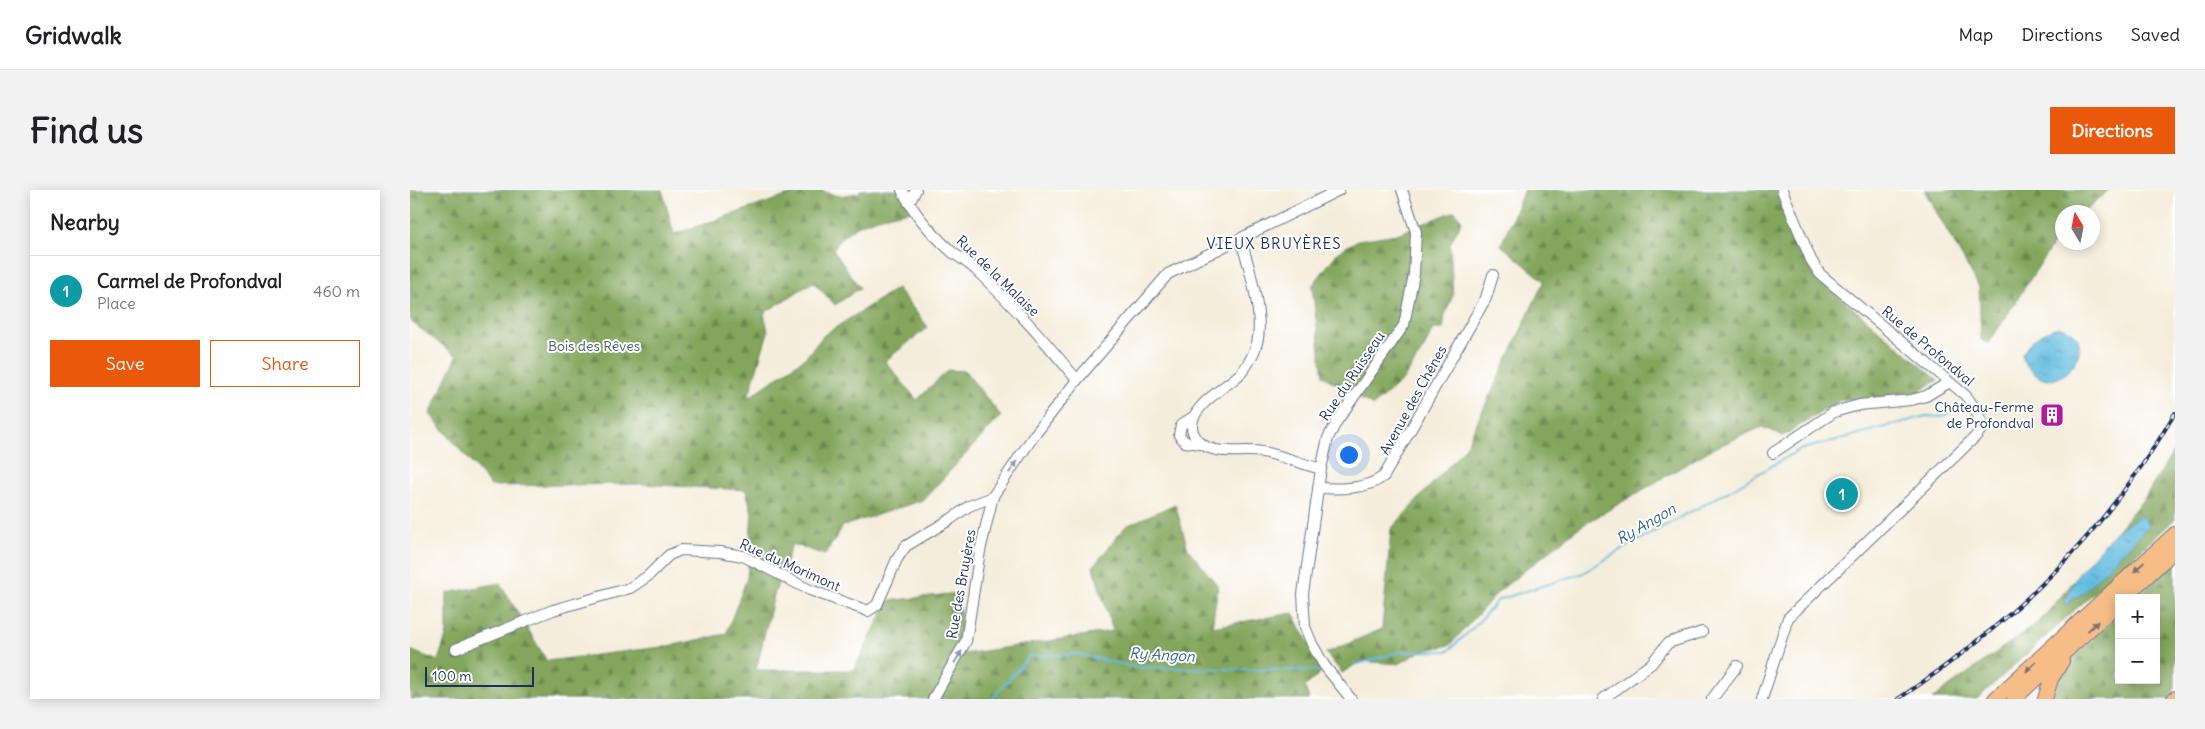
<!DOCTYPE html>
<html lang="en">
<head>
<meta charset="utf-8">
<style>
	:root { --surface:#fff; --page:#f2f2f2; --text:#202124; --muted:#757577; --line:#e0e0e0; --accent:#ea580c }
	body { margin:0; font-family:Delius,sans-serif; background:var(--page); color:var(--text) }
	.controls { position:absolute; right:15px; bottom:15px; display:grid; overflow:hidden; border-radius:0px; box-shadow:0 2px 12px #0003 }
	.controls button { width:45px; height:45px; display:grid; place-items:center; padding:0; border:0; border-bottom:1px solid var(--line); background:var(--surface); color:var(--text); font:25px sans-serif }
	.compass { position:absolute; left:1645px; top:15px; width:45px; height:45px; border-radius:50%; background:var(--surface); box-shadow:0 2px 12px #0003; rotate:350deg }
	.scale { position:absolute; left:15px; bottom:12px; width:109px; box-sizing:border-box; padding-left:5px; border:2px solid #1b2f5e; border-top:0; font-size:14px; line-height:18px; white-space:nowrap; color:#1b2f5e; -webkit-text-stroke:4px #fff; paint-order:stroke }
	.you { position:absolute; left:938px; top:264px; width:18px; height:18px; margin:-12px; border:4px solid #fff; border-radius:50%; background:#1a73e8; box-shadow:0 0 0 8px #1a73e833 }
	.badge { display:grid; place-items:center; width:32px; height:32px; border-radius:50%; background:var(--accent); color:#fff; font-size:16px; font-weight:700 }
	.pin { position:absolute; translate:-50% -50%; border:2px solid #fff; box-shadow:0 1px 5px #0006 }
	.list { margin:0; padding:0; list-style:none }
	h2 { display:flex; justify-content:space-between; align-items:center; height:65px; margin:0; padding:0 20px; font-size:21px }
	h2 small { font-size:16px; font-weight:400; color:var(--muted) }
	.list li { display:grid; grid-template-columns:32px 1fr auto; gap:15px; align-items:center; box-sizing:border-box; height:70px; padding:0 20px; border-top:1px solid var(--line) }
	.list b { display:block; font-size:19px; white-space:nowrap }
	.list p { margin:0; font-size:16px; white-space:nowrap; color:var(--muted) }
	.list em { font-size:16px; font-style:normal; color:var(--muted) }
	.actions { display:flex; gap:10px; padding:15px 20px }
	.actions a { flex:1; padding:11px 0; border:1px solid var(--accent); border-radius:0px; text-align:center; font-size:18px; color:var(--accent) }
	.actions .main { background:var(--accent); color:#fff }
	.map { position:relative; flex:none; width:1765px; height:509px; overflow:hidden; border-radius:0px }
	header { display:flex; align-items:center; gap:30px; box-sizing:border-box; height:70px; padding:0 25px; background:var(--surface); border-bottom:1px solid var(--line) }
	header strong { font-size:24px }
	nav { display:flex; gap:28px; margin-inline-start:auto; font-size:18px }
	.intro { display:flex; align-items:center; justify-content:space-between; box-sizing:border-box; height:120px; padding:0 30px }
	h1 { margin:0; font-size:35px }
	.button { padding:12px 22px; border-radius:0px; background:var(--accent); color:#fff; font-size:18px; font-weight:700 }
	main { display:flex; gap:30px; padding:0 30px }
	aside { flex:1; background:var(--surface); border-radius:0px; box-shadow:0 2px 12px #0003 }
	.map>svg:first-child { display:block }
</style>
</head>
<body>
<header>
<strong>Gridwalk</strong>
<nav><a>Map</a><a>Directions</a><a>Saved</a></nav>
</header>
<div class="intro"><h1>Find us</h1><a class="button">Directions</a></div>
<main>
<aside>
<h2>Nearby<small></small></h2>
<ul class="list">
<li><span class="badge" style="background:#0f9aa8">1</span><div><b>Carmel de Profondval</b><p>Place</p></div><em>460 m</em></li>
</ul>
<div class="actions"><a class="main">Save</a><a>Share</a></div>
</aside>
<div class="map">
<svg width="1765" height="509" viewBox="0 0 1765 509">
	<defs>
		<pattern id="forest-firs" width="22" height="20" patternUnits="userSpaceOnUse" patternTransform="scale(1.25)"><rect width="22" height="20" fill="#83a65b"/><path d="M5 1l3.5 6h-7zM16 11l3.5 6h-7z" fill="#6a884e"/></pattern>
		<pattern id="water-ripples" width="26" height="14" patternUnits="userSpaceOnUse" patternTransform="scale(1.25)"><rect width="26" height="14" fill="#60bbde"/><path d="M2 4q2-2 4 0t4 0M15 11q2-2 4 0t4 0" fill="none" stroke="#4e98b7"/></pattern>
	</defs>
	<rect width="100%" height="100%" fill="#fff"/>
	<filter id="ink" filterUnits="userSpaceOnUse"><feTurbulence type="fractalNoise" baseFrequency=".02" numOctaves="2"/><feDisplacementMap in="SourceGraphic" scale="10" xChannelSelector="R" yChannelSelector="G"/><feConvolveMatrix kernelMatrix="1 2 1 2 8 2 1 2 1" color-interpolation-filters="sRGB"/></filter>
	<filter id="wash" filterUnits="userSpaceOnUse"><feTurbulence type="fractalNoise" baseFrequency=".0096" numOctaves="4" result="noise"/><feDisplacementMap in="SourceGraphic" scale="20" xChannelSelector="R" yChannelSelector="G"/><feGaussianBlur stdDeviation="1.12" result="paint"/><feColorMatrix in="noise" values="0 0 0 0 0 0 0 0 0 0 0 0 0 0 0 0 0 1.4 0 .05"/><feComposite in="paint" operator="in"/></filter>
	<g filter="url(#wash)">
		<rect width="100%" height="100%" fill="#f5eddb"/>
		<!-- forest -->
		<g fill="url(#forest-firs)" stroke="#4f6a5c">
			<path d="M0 0H252L264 44 394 0H409L429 6 449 3 450 0H501V21C471 27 439 31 423 60L450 98 425 115 403 92 354 123 358 142 338 208 395 168 414 145 487 98 518 137 475 171 507 210 538 180 555 181 591 226 513 310 433 336 415 365 382 354 364 405 346 480H444L478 411 548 403 554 464 703 441 683 377 716 336 765 314 778 359 808 396 802 437 883 423 913 480 895 497 899 509H0V460L28 471 37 443V403L90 393 137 471 259 456 316 444 337 388 342 323 336 300 232 294 81 296 20 224 47 166 0 131Z"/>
			<polygon points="1114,0 1366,0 1373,21 1405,86 1528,190 1508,202 1429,211 1373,246 1352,237 1302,259 1168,338 1088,402 1040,455 1011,461 989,474 951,471 932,483 916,463 972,439 981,339 1055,258 1134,91 1091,55"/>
			<polygon points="1514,0 1699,0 1673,22 1652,22 1652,40 1579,153 1571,150 1569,97"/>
			<polygon points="1045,21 1052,31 1040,54 1043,105 1035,125 1033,139 1023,139 1014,158 993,190 963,216 913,186 902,96 928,62 948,50 987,44"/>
			<polygon points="1765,259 1765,329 1567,509 1522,509 1631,430 1736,306"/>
			<polygon points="1765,372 1765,498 1758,509 1642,509 1655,475 1709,424 1709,490 1746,490 1746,408 1726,408"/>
		</g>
		<!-- water -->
		<g fill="url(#water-ripples)" stroke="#3e759e">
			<path d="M1649 137C1695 145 1653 209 1625 184 1618 177 1614 174 1612 165 1620 150 1632 141 1649 137Z"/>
			<polygon points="1731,325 1739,336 1673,403 1653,416 1668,384 1706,341"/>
		</g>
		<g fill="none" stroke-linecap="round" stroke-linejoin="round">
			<!-- stream -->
			<g stroke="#60bbde" stroke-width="2">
				<polyline points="944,475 989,462 1038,461 1065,436 1088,410 1173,383 1214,358 1319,301 1389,260 1516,226 1530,227 1549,219"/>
				<polyline points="582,509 619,466 668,464 724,477 912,481"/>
			</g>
		</g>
	</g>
	<g filter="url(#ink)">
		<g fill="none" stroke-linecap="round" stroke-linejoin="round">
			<!-- minor casing -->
			<g stroke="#67728a" stroke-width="12">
				<g id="minor">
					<path d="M492 0C503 22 523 45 542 62 550 68 559 73 566 80 602 114 636 152 667 190"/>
					<polyline points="499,13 506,0"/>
					<path d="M830 49C839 73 854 128 847 153 844 164 838 175 831 183 816 198 775 218 783 242 785 248 790 253 795 256 811 265 834 259 852 262 872 265 891 274 911 279"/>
					<polyline points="783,227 771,235 769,245 775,252 791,254"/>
					<polyline points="1363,263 1424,222 1449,215 1501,210 1516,206 1538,193"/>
					<path d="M908 298C930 299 956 300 974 286L1076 108 1083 85"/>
					<polyline points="46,459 143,420 220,398 238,386 259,365 271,360 310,362 333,366 400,400 458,421 467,415 487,369 496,356 541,329 559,316 583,307"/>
					<polyline points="523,509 556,451 570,361 583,306 623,247 667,190 758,84 929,0"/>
					<polyline points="941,509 914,475 902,454 895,437 893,404 911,279 918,248 927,231 994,135 1004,84 1006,42 992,0"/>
					<polyline points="1193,509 1241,474 1258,453 1292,442"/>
					<polyline points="1302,509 1327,476"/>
					<polyline points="1352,509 1378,428 1565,247 1574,236 1560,211 1555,205 1410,84 1401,70 1372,0"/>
				</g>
			</g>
			<!-- highway casing -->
			<g stroke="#67728a" stroke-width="16">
				<g id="highway">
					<polyline points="1714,408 1765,360"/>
					<polyline points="1585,509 1765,344"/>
					<polyline points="1604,509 1709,412"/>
					<polyline points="1635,509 1641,489 1652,471"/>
					<polyline points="1764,509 1765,508"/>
				</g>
			</g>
			<!-- minor -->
			<use href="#minor" stroke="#fff" stroke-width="10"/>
			<!-- highway -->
			<use href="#highway" stroke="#f7bd88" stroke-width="14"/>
			<!-- rail casing -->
			<g stroke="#1b2f5e" stroke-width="4">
				<path id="rail" d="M1488 509C1604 432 1695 344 1765 223"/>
			</g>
			<!-- rail -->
			<use href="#rail" stroke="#fff" stroke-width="2" stroke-dasharray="5.5" stroke-linecap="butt"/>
		</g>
		<!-- one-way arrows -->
		<defs><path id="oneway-solid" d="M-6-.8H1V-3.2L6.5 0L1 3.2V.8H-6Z" transform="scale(1.25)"/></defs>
		<g fill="#8d97ae">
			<use href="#oneway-solid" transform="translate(603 277) rotate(-56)"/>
			<use href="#oneway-solid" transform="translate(548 467) rotate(-58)"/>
		</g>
		<g fill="#7e6f71">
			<use href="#oneway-solid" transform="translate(1729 377) rotate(137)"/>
			<use href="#oneway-solid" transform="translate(1683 436) rotate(-43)"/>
			<use href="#oneway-solid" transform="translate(1621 477) rotate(137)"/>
		</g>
	</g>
	<!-- icons -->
	<defs>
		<g id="building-square" transform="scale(1.25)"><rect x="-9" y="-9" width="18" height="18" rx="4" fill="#b5179e" stroke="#fff"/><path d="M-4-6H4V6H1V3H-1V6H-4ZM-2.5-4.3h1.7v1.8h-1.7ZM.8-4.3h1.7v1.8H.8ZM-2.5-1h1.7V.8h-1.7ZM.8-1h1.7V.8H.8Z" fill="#fff"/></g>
	</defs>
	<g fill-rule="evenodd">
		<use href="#building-square" x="1642" y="225"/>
	</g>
	<g text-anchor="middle" stroke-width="4" stroke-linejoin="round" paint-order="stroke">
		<!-- street labels -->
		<g font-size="14" fill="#1b2f5e" stroke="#fff">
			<text transform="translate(588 86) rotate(44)" y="5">Rue de la Malaise</text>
			<text transform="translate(1518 156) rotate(40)" y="5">Rue de Profondval</text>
			<text transform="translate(942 186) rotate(-56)" y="5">Rue du Ruisseau</text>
			<text transform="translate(1003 210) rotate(-61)" y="5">Avenue des Chênes</text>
			<text transform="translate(380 375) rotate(24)" y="5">Rue du Morimont</text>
			<text transform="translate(551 394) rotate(-80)" y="5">Rue des Bruyères</text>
		</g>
		<!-- park labels -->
		<g font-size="14" fill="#4b6161" stroke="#fff">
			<text x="184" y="161">Bois des Rêves</text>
		</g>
		<!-- poi labels -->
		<g font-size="14" fill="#1b2f5e" stroke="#fff" text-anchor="end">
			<text x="1624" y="222">Château-Ferme<tspan x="1624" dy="16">de Profondval</tspan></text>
		</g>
		<!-- neighbourhood labels -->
		<g font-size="15" letter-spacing="1" fill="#1b2f5e" stroke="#fff">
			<text x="864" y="59">VIEUX BRUYÈRES</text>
		</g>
		<!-- water labels -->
		<g font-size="15" font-style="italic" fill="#33608b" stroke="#fff">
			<text transform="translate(1236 334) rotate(-30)" y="5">Ry Angon</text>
			<text transform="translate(752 465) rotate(3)" y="5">Ry Angon</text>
		</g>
	</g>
</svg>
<div class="controls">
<button>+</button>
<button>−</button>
</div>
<svg class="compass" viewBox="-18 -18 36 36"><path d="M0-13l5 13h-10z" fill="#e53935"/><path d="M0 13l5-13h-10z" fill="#757577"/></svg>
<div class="scale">100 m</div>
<div class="you"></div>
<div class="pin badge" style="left:1432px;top:304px;background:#0f9aa8">1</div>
</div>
</main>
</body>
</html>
